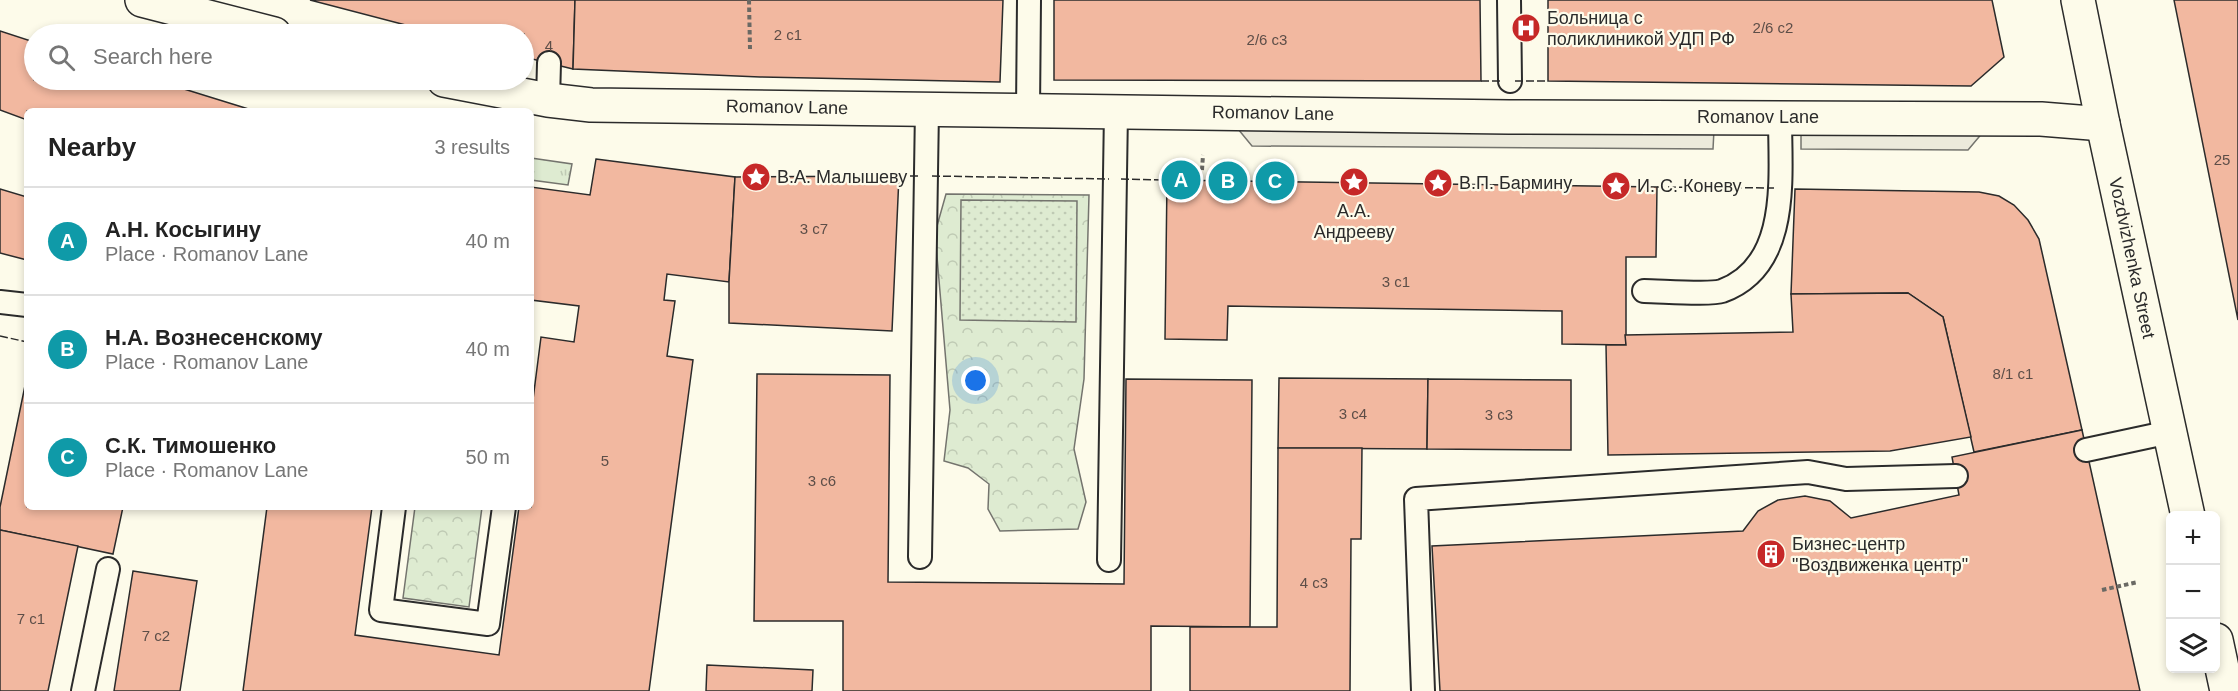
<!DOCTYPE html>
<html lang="en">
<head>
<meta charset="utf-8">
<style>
	:root { --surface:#fff; --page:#f6f6f6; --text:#222; --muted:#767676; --line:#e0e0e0; --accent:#7c3aed }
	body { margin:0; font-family:Helvetica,sans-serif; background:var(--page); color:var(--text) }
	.controls { position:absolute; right:18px; bottom:18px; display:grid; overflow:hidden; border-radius:9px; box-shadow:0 3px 9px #0003 }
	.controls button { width:54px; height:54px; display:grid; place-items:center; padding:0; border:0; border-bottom:2px solid var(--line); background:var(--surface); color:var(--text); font:30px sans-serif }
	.you { position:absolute; left:976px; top:381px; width:21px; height:21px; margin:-15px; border:4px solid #fff; border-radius:50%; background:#1a73e8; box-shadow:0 0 0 9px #1a73e833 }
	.badge { display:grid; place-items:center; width:39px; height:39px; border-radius:50%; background:var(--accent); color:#fff; font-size:20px; font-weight:700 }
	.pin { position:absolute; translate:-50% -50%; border:3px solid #fff; box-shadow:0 2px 6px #0006 }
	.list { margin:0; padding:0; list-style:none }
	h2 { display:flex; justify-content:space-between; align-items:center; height:78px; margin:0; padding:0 24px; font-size:26px }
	h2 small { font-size:20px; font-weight:400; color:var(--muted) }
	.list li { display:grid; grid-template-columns:39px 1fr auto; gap:18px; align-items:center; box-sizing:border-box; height:108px; padding:0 24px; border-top:2px solid var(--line) }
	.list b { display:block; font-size:22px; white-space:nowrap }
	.list p { margin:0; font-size:20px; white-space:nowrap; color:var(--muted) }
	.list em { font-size:20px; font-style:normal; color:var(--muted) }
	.icon { flex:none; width:33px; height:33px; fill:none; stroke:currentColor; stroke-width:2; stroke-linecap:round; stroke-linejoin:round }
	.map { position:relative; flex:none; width:2238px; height:691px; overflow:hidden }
	.search { position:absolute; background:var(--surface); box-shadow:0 3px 9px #0003; left:24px; top:24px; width:510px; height:66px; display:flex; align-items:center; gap:15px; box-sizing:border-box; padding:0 21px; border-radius:33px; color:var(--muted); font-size:22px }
	.panel { position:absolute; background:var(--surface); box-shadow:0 3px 9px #0003; left:24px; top:108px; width:510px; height:402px; border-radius:9px }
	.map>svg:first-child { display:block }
</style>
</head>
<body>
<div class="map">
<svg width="2238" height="691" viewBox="0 0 2238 691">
	<defs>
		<pattern id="grass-tufts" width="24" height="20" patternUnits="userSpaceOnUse" patternTransform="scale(1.5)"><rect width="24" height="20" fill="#deebd1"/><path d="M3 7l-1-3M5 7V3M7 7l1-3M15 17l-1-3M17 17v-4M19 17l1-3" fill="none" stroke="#bfcab4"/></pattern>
		<pattern id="forest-crowns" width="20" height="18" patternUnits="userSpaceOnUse" patternTransform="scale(1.5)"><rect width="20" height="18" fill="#deebd1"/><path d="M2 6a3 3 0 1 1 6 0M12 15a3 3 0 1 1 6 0" fill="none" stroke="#bfcab4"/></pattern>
		<pattern id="park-dots" width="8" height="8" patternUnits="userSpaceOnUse" patternTransform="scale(1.5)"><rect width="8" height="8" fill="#deebd1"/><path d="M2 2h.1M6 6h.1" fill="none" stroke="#bfcab4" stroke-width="1.8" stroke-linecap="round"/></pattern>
	</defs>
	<rect width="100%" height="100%" fill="#fdfbea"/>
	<!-- grass -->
	<polygon fill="url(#grass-tufts)" stroke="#74746e" stroke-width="1.5" points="531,158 572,164 568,185 531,180"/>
	<!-- forest -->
	<g fill="url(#forest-crowns)" stroke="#74746e" stroke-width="1.5">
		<polygon points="946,194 1089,195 1084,379 1074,449 1086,502 1078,529 1000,531 988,509 989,484 968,468 944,461 950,410 935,233"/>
		<polygon points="415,507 482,507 469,607 403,598"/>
	</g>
	<!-- park -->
	<polygon fill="url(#park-dots)" stroke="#74746e" stroke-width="1.5" points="961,200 1077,201 1076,322 960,320"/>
	<!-- parking -->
	<g fill="#eceadb" stroke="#74746e" stroke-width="1.5">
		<polygon points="1238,129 1714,130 1713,149 1252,146"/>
		<polygon points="1801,131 1984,131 1968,150 1801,149"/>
	</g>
	<!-- building -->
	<g fill="#f2b8a0" stroke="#2b2b2b" stroke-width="1.5">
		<polygon points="310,0 575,0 573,69 524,57 524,34 440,34"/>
		<polygon points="575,0 1003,0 1000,82 760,77 573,69"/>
		<polygon points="1054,0 1480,0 1481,81 1054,80"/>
		<polygon points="1548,0 1992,0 2004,57 1971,86 1548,81"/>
		<polygon points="2174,0 2238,0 2238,320"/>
		<polygon points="0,31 34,42 34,80 155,80 255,111 27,111 27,120 0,110"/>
		<polygon points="596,159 735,177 729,282 667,274 664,300 675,301 667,356 693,360 649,691 243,691 267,507 372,507 355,635 499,655 519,507 531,507 531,415 541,337 574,342 579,306 531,300 531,187 590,195"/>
		<polygon points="899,176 892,331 729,323 729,282 735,177"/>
		<polygon points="1167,180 1657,187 1656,257 1626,257 1626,345 1562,344 1562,311 1228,306 1227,340 1165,339"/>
		<polygon points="0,189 27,197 27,260 0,253"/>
		<polygon points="1795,189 1979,192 1999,196 2014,205 2028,220 2039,239 2082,430 1974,452 1943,317 1908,293 1791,294"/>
		<polygon points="1908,293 1943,317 1971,437 1890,451 1608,455 1606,345 1626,345 1625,335 1793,332 1791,294"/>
		<polygon points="757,374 890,375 888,582 1124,584 1126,379 1252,380 1250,627 1151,626 1151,691 843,691 843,621 754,621"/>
		<polygon points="27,376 27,507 123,507 113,554 0,530 0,507"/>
		<polygon points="1279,378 1428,379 1427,449 1278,448"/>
		<polygon points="1428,379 1571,380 1571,450 1427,449"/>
		<polygon points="2082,430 2140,691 1440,691 1432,546 1743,531 1758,511 1778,500 1805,496 1830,501 1851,518 1959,495 1952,457"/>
		<polygon points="1278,448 1362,448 1361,539 1351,539 1350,691 1190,691 1190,627 1277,627"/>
		<polygon points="0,530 78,546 48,691 0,691"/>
		<polygon points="133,571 197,581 180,691 114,691"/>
		<polygon points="707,665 813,670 812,691 706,691"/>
	</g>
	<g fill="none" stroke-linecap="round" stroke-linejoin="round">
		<!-- lane casing -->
		<g stroke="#2b2b2b" stroke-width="26">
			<g id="lane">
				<polyline points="1509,0 1510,81"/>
				<polyline points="548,100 549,63"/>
				<polyline points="1028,110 1029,0"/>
				<path d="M1644 291C1660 291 1710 295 1722 291 1791 266 1780 176 1780 117"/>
				<polyline points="0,302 27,305"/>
				<polyline points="2086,450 2170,432"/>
				<polyline points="394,507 381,610 488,624 504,507"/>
				<polyline points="920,557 927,109"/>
				<polyline points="1109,560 1116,111"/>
				<polyline points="83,691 108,569"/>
				<polyline points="1423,691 1416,499 1808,472 1846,479 1956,476"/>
			</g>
		</g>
		<!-- street casing -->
		<g stroke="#2b2b2b" stroke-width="36">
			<g id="street">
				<polyline points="142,0 274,34"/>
				<polyline points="444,80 548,100 591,105 1509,117 2041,119 2103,124"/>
			</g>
		</g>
		<!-- primary casing -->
		<g stroke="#2b2b2b" stroke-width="36">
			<g id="primary">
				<polyline points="2078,0 2103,124 2188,516"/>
				<polyline points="2216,640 2227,691"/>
			</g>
		</g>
		<!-- path -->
		<g stroke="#6a6964" stroke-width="4" stroke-dasharray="4.5 3" stroke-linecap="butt">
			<polyline points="749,0 750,49"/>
			<polyline points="1202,170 1203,155"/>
			<polyline points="2102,590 2138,582"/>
		</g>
		<!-- lane -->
		<use href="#lane" stroke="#fdfbea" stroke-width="22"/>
		<!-- street -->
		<use href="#street" stroke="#fdfbea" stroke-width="33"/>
		<!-- primary -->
		<use href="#primary" stroke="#fdfbea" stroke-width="33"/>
		<!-- fence -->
		<g stroke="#2b2b2b" stroke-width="1.5" stroke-dasharray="8 3" stroke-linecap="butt">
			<polyline points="1481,81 1503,81"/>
			<polyline points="1515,81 1548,81"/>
			<polyline points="899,176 920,176"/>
			<polyline points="932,176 1109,179"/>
			<polyline points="1121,179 1167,180"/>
			<polyline points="1657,187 1774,188"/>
			<polyline points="0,336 27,342"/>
		</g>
	</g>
	<!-- icons -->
	<defs>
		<g id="hospital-disc" transform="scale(1.5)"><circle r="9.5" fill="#c62828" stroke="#fdfbea"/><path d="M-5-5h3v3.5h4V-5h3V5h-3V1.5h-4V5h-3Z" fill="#fff"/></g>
		<g id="sight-disc" transform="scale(1.5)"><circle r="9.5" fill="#c62828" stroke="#fdfbea"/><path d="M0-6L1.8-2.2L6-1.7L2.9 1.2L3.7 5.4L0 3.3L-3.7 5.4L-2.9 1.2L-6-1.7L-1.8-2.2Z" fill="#fff"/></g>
		<g id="building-disc" transform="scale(1.5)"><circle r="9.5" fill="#c62828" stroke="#fdfbea"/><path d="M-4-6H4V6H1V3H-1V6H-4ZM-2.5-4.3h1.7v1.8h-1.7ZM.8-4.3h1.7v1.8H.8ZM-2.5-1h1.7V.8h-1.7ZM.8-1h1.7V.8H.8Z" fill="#fff"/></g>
	</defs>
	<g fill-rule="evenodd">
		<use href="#hospital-disc" x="1526" y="28"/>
		<use href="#sight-disc" x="756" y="177"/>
		<use href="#sight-disc" x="1354" y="182"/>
		<use href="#sight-disc" x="1438" y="183"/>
		<use href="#sight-disc" x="1616" y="186"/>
		<use href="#building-disc" x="1771" y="554"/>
	</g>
	<g text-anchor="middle" stroke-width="4.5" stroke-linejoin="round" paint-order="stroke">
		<!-- number labels -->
		<g font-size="15" fill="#5d4e48">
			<text x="1773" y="33">2/6 с2</text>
			<text x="788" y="40">2 с1</text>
			<text x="1267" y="45">2/6 с3</text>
			<text x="549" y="51">4</text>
			<text x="2222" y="165">25</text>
			<text x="814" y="234">3 с7</text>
			<text x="1396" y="287">3 с1</text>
			<text x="2013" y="379">8/1 с1</text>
			<text x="1353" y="419">3 с4</text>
			<text x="1499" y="420">3 с3</text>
			<text x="605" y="466">5</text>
			<text x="822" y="486">3 с6</text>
			<text x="1314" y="588">4 с3</text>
			<text x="31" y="624">7 с1</text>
			<text x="156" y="641">7 с2</text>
		</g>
		<!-- poi labels -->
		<g font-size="18" fill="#2b2b2b" stroke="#fdfbea" text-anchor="start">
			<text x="1547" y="24">Больница с<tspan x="1547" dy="21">поликлиникой УДП РФ</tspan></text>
			<text x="777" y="183">В.А. Малышеву</text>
			<text x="1459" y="189">В.П. Бармину</text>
			<text x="1637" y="192">И. С. Коневу</text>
			<text x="1354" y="217" text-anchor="middle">А.А.<tspan x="1354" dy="21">Андрееву</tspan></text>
			<text x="1792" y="550">Бизнес-центр<tspan x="1792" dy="21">"Воздвиженка центр"</tspan></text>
		</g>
		<!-- street labels -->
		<g font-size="18" fill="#2b2b2b" stroke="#fdfbea">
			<text transform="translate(787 107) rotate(1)" y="6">Romanov Lane</text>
			<text transform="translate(1273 113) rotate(1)" y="6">Romanov Lane</text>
			<text x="1758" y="123">Romanov Lane</text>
			<text transform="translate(2132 258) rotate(78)" y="6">Vozdvizhenka Street</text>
		</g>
	</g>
</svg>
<div class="controls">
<button>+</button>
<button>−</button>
<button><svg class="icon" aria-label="layers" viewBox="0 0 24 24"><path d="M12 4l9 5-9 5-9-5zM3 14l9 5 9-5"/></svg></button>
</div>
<div class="you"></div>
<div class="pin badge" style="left:1181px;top:180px;background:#0f9aa8">A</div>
<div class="pin badge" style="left:1228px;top:181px;background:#0f9aa8">B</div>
<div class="pin badge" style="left:1275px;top:181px;background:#0f9aa8">C</div>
<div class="search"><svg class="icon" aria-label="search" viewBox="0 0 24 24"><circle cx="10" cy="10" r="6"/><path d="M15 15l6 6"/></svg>Search here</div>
<section class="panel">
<h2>Nearby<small>3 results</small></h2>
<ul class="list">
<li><span class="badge" style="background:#0f9aa8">A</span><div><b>А.Н. Косыгину</b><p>Place · Romanov Lane</p></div><em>40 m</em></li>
<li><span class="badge" style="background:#0f9aa8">B</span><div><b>Н.А. Вознесенскому</b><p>Place · Romanov Lane</p></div><em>40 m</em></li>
<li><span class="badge" style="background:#0f9aa8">C</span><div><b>С.К. Тимошенко</b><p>Place · Romanov Lane</p></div><em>50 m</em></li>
</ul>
</section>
</div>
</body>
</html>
